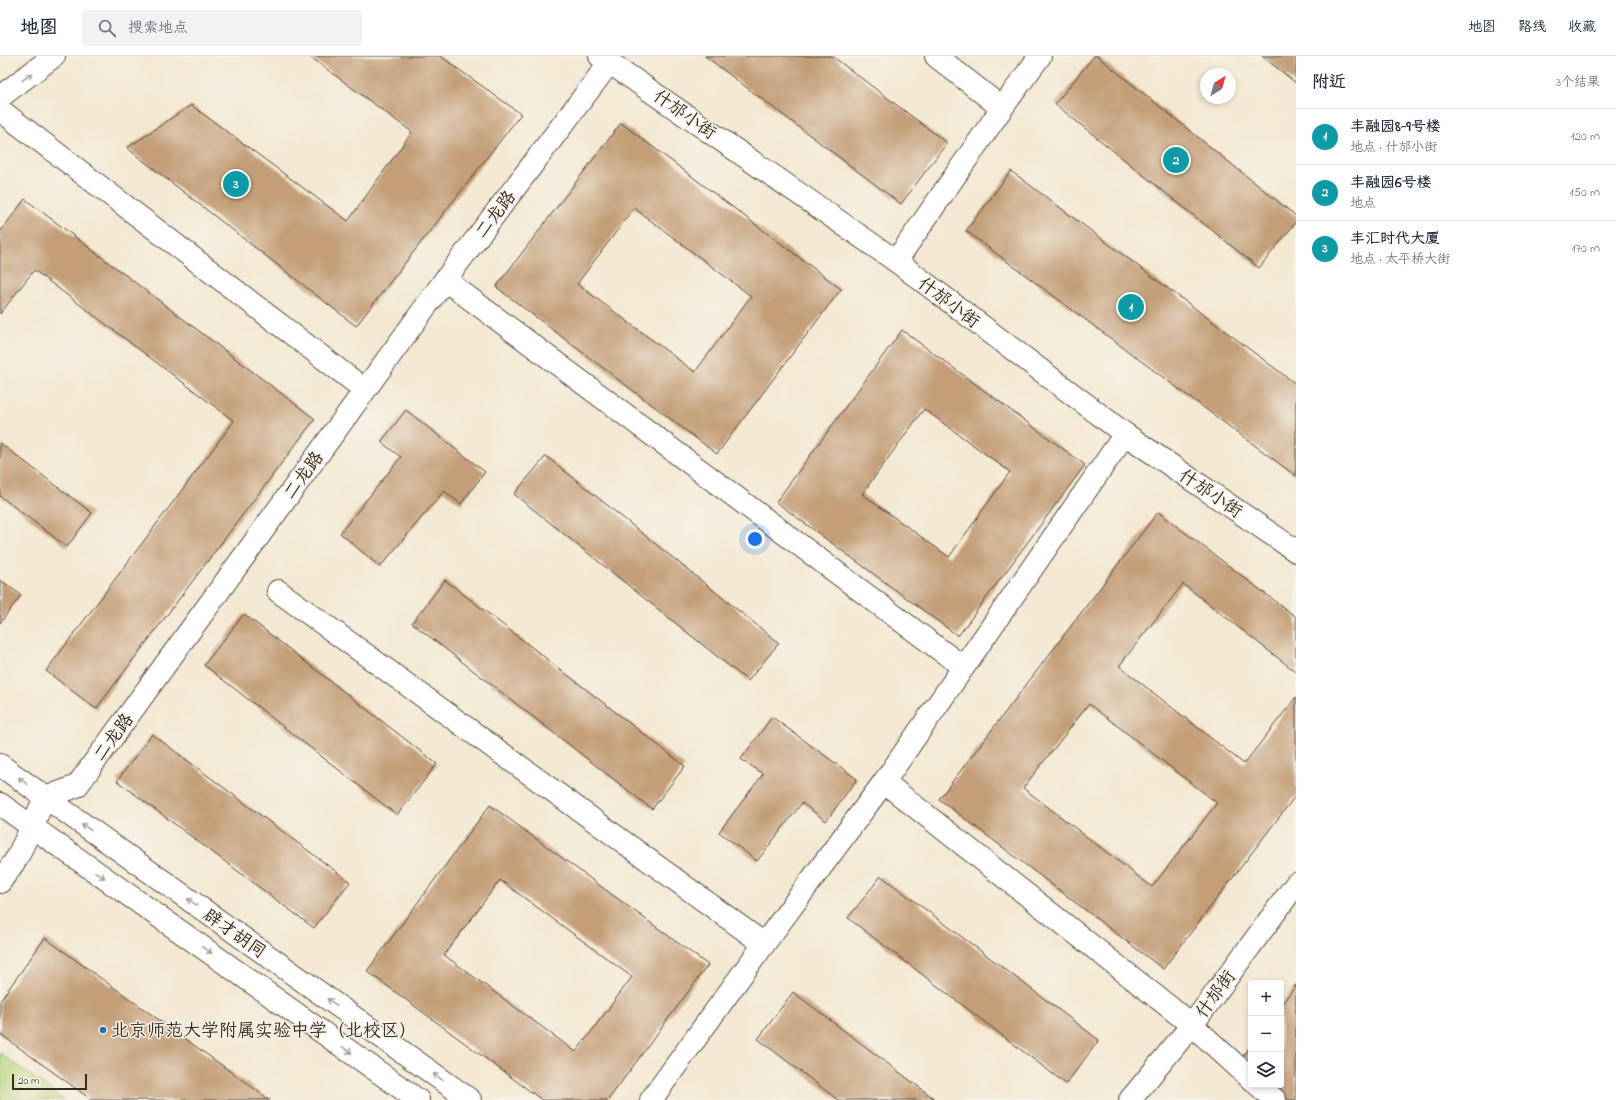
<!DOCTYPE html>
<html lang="zh">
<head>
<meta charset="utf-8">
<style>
	:root { --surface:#fff; --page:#f2f2f3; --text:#1f2937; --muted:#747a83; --line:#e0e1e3; --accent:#111827 }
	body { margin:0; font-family:"Indie Flower","LXGW WenKai TC",sans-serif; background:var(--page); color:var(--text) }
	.controls { position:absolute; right:12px; bottom:12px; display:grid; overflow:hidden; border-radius:4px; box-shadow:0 2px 6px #0003 }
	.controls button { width:36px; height:36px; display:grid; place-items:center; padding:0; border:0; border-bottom:1px solid var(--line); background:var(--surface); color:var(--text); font:20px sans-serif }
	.compass { position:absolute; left:1200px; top:12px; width:36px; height:36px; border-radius:50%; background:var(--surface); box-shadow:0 2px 6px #0003; rotate:37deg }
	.scale { position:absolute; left:12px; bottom:10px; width:75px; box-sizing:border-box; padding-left:4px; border:2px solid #3b2a1e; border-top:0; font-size:11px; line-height:14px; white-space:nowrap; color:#3b2a1e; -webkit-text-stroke:3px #f7f3e8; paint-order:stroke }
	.you { position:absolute; left:755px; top:483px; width:14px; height:14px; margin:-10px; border:3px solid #fff; border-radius:50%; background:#1a73e8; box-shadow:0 0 0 6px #1a73e833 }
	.badge { display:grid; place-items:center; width:26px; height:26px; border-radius:50%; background:var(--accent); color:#fff; font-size:13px; font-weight:700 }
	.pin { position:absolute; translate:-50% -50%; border:2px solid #fff; box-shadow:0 1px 4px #0006 }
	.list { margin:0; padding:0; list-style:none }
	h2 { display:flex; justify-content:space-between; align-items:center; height:52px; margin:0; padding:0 16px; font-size:17px }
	h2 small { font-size:13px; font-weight:400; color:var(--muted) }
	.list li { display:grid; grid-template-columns:26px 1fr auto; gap:12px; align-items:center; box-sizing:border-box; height:56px; padding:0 16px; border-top:1px solid var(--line) }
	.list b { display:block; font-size:15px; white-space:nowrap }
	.list p { margin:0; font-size:13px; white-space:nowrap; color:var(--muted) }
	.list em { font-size:13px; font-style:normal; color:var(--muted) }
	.icon { flex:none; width:22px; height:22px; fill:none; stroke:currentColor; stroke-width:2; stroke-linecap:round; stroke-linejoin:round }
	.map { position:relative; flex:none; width:1296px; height:1044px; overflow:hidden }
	header { display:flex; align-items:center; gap:24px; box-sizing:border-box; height:56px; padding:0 20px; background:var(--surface); border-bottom:1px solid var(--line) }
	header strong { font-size:19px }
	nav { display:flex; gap:22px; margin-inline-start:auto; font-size:14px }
	.search { width:280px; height:36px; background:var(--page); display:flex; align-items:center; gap:10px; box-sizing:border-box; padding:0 14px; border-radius:4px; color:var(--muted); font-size:15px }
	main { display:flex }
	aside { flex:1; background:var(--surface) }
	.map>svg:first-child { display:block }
</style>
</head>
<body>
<header>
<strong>地图</strong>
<div class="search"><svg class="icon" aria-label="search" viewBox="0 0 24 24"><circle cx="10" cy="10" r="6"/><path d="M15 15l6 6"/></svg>搜索地点</div>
<nav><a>地图</a><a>路线</a><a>收藏</a></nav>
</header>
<main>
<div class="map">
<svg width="1296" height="1044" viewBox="0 0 1296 1044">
	<rect width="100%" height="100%" fill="#f7f3e8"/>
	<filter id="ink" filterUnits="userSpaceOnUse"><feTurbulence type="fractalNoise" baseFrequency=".025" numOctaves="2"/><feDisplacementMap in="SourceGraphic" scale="8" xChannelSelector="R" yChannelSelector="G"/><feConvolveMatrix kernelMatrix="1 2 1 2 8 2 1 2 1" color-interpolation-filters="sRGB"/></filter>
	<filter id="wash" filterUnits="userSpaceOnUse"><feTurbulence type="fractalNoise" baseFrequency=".012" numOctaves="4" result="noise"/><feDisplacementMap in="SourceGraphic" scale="16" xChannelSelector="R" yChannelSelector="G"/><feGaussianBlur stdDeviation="0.9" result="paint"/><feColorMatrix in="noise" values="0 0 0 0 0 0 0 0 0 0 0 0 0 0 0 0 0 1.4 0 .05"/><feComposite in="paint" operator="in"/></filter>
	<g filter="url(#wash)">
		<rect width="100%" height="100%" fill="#f3e8d1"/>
		<!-- green -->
		<polygon fill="#b6d47b" stroke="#787f4c" points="0,997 64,1044 0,1044"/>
		<g id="blocks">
			<!-- building -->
			<g fill="#c39e78" fill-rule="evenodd">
				<polygon points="309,0 440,0 521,58 356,270 127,92 191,49 348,165 412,76"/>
				<polygon points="705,0 832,0 947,87 901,148"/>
				<polygon points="1094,0 1097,0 1296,160 1296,166 1259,212 1055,48"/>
				<polygon points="1262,0 1296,0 1296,27"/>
				<path d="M621 67 841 233 717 398 496 231ZM634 152 751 240 695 316 577 228Z"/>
				<polygon points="1011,115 1296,328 1296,420 966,175"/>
				<polygon points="25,143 315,363 96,653 46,615 234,365 34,214 0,258 0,176"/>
				<path d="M902 274 1085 409 958 580 776 446ZM924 353 1010 416 949 501 862 438Z"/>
				<polygon points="406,354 485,416 461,448 444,435 380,511 340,477 401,401 381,386"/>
				<polygon points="0,387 92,457 67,491 0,440"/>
				<polygon points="546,400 779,587 748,625 514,438"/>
				<path d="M1158 456 1296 561V616L1183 528 1119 610 1244 708 1296 641V739L1163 913 939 743ZM1089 648 1217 747 1152 831 1023 732Z"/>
				<polygon points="0,524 21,539 0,567"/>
				<polygon points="445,524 685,710 652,753 412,567"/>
				<polygon points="244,558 437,708 397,759 204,609"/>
				<polygon points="772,661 857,723 826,765 802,747 757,805 719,776 763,718 741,703"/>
				<polygon points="152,678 350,826 314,872 117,725"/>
				<path d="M490 749 708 909 608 1044H542L367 915ZM500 824 632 921 576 996 444 899Z"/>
				<polygon points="881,820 1099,984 1066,1028 848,862"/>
				<polygon points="45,882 270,1044 92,1044 0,978 0,945"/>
				<polygon points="1296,929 1296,1044 1290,1044 1269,1029 1281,1029 1281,949"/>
				<polygon points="793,936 936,1044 838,1044 758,983"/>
				<polygon points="1251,989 1251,1015 1239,1006"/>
			</g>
		</g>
	</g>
	<g filter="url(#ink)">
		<use href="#blocks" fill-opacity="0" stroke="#574639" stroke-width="1"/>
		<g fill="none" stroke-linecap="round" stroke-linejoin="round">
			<!-- minor casing -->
			<g stroke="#574639" stroke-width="24">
				<g id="minor">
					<polyline points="600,0 896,205 1125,378 1296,495"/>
					<polyline points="936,0 1002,52"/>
					<polyline points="0,54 365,334"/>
					<polyline points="896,205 1002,52 1040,0"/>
					<polyline points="445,224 963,611"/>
					<polyline points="278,535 764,888"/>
					<polyline points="884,726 1192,969 1251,1023"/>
					<polyline points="0,826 17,802 45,742 77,730 445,224 610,6"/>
					<polyline points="1258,1029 1275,1044"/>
					<polyline points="651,1044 764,888 884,726 1125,378"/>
					<polyline points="1130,1044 1192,969 1296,828"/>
				</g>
			</g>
			<!-- major casing -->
			<g stroke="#574639" stroke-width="24">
				<g id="major">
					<polyline points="0,41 54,0"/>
					<polyline points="0,709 470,1044"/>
					<polyline points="0,748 418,1044"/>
				</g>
			</g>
			<!-- minor -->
			<use href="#minor" stroke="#fff" stroke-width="22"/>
			<!-- major -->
			<use href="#major" stroke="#fff" stroke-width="22"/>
		</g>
		<!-- one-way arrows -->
		<defs><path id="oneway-shaft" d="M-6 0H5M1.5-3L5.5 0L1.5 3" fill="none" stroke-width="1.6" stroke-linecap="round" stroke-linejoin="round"/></defs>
		<g stroke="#a79f9a">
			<use href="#oneway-shaft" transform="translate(27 21) rotate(-37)"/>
			<use href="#oneway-shaft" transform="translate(23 725) rotate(-144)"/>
			<use href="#oneway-shaft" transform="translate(86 771) rotate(-145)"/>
			<use href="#oneway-shaft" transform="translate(100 819) rotate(35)"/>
			<use href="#oneway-shaft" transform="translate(192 846) rotate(-145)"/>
			<use href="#oneway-shaft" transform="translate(207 894) rotate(35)"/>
			<use href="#oneway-shaft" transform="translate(332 946) rotate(-145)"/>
			<use href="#oneway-shaft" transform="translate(347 994) rotate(35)"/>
			<use href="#oneway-shaft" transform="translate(438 1021) rotate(-145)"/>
		</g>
	</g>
	<!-- markers -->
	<circle fill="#1f6fb2" stroke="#f7f3e8" stroke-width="1.5" cx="103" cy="974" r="4"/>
	<g text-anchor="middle" stroke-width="3" stroke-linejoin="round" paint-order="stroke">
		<!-- street labels -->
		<g font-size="18" fill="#3b2a1e" stroke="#f7f3e8">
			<text transform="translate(685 58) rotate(35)" y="6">什邡小街</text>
			<text transform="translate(495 158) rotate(-53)" y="6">二龙路</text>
			<text transform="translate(949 246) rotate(37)" y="6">什邡小街</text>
			<text transform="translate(303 419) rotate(-54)" y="6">二龙路</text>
			<text transform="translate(1211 437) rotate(34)" y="6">什邡小街</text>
			<text transform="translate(113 681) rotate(-54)" y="6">二龙路</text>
			<text transform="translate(235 877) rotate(35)" y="6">辟才胡同</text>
			<text transform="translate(1215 938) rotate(-54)" y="6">什邡街</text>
		</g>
		<!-- poi labels -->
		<g font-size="18" fill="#3b2a1e" stroke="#f7f3e8" text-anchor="start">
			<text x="111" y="980">北京师范大学附属实验中学（北校区）</text>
		</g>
	</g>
</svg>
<div class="controls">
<button>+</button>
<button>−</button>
<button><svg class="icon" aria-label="layers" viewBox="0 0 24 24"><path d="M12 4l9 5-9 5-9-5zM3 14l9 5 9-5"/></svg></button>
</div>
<svg class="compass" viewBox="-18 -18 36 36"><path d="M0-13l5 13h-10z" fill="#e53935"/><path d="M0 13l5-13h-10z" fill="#747a83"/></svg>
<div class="scale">20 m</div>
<div class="you"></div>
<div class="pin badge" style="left:1131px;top:251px;background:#0f9aa8">1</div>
<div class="pin badge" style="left:1176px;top:104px;background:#0f9aa8">2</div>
<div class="pin badge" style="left:236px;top:128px;background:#0f9aa8">3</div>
</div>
<aside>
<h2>附近<small>3个结果</small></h2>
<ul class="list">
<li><span class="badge" style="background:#0f9aa8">1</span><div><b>丰融园8-9号楼</b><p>地点 · 什邡小街</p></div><em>120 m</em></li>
<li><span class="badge" style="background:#0f9aa8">2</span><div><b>丰融园6号楼</b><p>地点</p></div><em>150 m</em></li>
<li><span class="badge" style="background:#0f9aa8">3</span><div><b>丰汇时代大厦</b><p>地点 · 太平桥大街</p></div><em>170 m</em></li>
</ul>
</aside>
</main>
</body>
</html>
